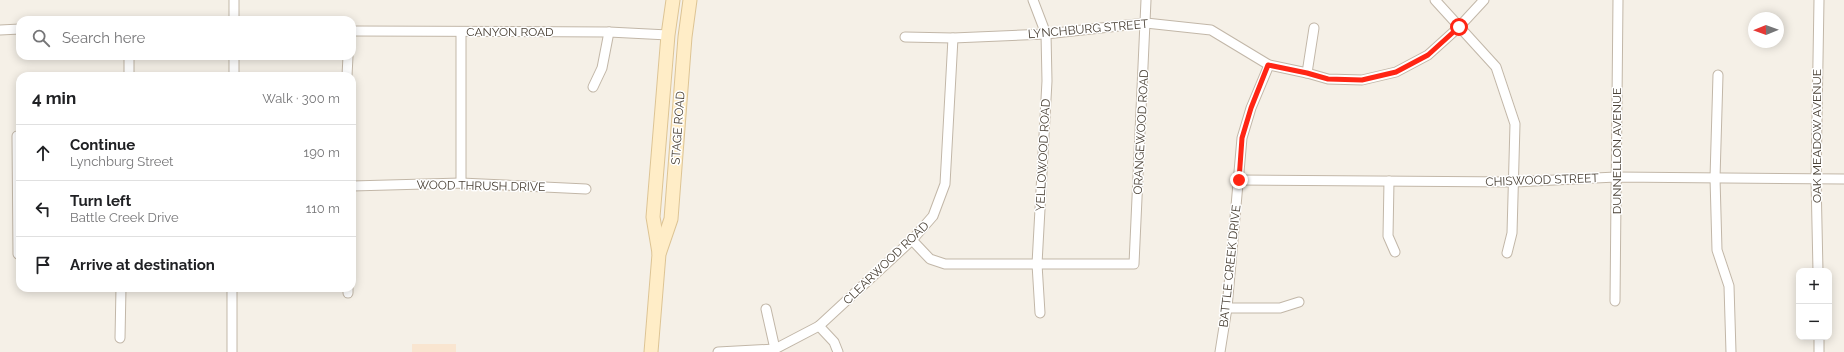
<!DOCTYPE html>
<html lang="en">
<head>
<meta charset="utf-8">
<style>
	:root { --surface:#fff; --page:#f6f6f6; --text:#202124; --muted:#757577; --line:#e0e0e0 }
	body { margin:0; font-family:Raleway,sans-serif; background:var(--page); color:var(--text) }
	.controls { position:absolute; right:12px; bottom:12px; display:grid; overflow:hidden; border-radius:8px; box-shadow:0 2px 10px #0003 }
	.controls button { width:36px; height:36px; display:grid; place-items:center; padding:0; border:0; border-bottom:1px solid var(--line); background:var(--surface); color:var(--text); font:20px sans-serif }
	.compass { position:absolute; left:1748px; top:12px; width:36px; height:36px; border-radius:50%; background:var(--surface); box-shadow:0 2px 10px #0003; rotate:269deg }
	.stop { position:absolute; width:12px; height:12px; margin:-9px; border:3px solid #ff2514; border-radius:50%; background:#fff }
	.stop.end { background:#ff2514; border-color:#fff; box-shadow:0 1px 4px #0008 }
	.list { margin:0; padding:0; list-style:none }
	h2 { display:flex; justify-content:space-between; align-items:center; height:52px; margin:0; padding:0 16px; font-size:17px }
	h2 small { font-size:13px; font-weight:400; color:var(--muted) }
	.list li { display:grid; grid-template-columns:26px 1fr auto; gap:12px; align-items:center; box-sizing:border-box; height:56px; padding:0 16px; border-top:1px solid var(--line) }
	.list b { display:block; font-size:15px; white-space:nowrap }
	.list p { margin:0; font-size:13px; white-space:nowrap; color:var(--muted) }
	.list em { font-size:13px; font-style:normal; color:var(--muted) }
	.icon { flex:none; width:22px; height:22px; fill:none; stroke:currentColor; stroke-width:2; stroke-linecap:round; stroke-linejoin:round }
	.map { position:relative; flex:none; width:1844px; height:352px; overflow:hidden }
	.search { position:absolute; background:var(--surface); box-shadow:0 2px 10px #0003; left:16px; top:16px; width:340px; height:44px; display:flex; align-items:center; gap:10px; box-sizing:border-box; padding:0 14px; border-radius:12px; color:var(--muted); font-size:15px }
	.panel { position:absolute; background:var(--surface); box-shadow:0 2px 10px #0003; left:16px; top:72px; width:340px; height:220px; border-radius:12px }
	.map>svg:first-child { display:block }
</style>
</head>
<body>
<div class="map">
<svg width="1844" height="352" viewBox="0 0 1844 352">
	<rect width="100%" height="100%" fill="#f5f0e7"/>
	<!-- commercial -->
	<rect fill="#f9e5d0" x="412" y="344" width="44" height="8"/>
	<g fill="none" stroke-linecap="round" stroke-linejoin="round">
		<!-- street casing -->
		<g stroke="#c2b7a8" stroke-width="11">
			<g id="street">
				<polyline points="234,0 234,20"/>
				<polyline points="1033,0 1046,34 1047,81 1037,264 1040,313"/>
				<polyline points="1435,0 1496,67 1515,124 1512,233 1507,253"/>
				<polyline points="0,30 20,29"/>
				<polyline points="352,31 609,32 668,35"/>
				<polyline points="905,37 953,38 1046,34 1146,23 1211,30 1269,65 1307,73 1328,79 1362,80 1396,72 1428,55 1459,27 1484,0"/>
				<polyline points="129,56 129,73"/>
				<polyline points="1307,73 1314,28"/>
				<polyline points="1718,75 1715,178 1717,250 1729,286 1731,352"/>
				<polyline points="234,76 234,56"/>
				<polyline points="347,76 348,56"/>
				<polyline points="593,87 602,68 609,32"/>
				<polyline points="17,136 18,254"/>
				<polyline points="1239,180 1514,182 1616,177 1844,179"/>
				<polyline points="1389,181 1388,236 1395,252"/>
				<polyline points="461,183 461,32"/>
				<polyline points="352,186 461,183 586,189"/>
				<polyline points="912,240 930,259 945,264 1134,264 1146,0"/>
				<polyline points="1818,271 1816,179 1819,0"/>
				<polyline points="348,293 348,288"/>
				<polyline points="1615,301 1618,0"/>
				<polyline points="1227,308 1280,308 1299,302"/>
				<polyline points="766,309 775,349"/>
				<polyline points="819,326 834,342 838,352"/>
				<polyline points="1819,337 1819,352"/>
				<polyline points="120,338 121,288"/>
				<polyline points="232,352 232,288"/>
				<polyline points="718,352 775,349 819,326 912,240 933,216 945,184 953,38"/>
				<polyline points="1220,352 1227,308 1242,138 1251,108 1269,65"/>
			</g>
		</g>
		<!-- secondary casing -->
		<g stroke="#ddc494" stroke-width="15">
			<g id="secondary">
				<polyline points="659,253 653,217 668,35 673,0"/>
				<polyline points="651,352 659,254 671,219 685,37 690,0"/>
			</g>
		</g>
		<!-- street -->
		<use href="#street" stroke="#fff" stroke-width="9"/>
		<!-- secondary -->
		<use href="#secondary" stroke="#ffedc7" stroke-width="13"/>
	</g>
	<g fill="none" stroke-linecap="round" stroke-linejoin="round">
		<!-- route -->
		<polyline stroke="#ff2514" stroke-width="5" points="1239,180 1242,138 1251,108 1268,65 1307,73 1328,79 1362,80 1396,72 1428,55 1459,27"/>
	</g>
	<g text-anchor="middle" stroke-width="3" stroke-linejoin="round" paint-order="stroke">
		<!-- street labels -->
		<g font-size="12" fill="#494035" stroke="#fff">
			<text transform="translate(1088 29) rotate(-5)" y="4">LYNCHBURG STREET</text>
			<text x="510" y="36">CANYON ROAD</text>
			<text transform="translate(678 128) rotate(-86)" y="4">STAGE ROAD</text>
			<text transform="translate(1141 132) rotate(-87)" y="4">ORANGEWOOD ROAD</text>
			<text transform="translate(1817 136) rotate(-90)" y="4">OAK MEADOW AVENUE</text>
			<text transform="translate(1617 151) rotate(-90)" y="4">DUNNELLON AVENUE</text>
			<text transform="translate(1043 155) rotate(-87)" y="4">YELLOWOOD ROAD</text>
			<text transform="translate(1542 180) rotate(-2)" y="4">CHISWOOD STREET</text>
			<text transform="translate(481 186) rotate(1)" y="4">WOOD THRUSH DRIVE</text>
			<text transform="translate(886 263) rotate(-44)" y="4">CLEARWOOD ROAD</text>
			<text transform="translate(1230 266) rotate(-84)" y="4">BATTLE CREEK DRIVE</text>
		</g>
	</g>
</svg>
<div class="controls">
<button>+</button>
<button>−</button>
</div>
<svg class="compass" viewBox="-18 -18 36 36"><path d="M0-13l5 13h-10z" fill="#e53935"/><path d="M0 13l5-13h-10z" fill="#757577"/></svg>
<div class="stop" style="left:1459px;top:27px"></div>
<div class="stop end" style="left:1239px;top:180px"></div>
<div class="search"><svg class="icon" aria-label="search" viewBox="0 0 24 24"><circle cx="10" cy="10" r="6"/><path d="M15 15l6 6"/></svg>Search here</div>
<section class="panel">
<h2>4 min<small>Walk · 300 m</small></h2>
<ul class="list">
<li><svg class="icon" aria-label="ahead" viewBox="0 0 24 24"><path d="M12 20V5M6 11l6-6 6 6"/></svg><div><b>Continue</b><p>Lynchburg Street</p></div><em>190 m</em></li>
<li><svg class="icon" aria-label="left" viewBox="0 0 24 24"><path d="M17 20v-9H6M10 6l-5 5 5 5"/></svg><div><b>Turn left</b><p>Battle Creek Drive</p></div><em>110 m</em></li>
<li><svg class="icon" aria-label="arrive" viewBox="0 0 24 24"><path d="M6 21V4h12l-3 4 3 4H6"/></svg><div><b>Arrive at destination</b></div></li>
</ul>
</section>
</div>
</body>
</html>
